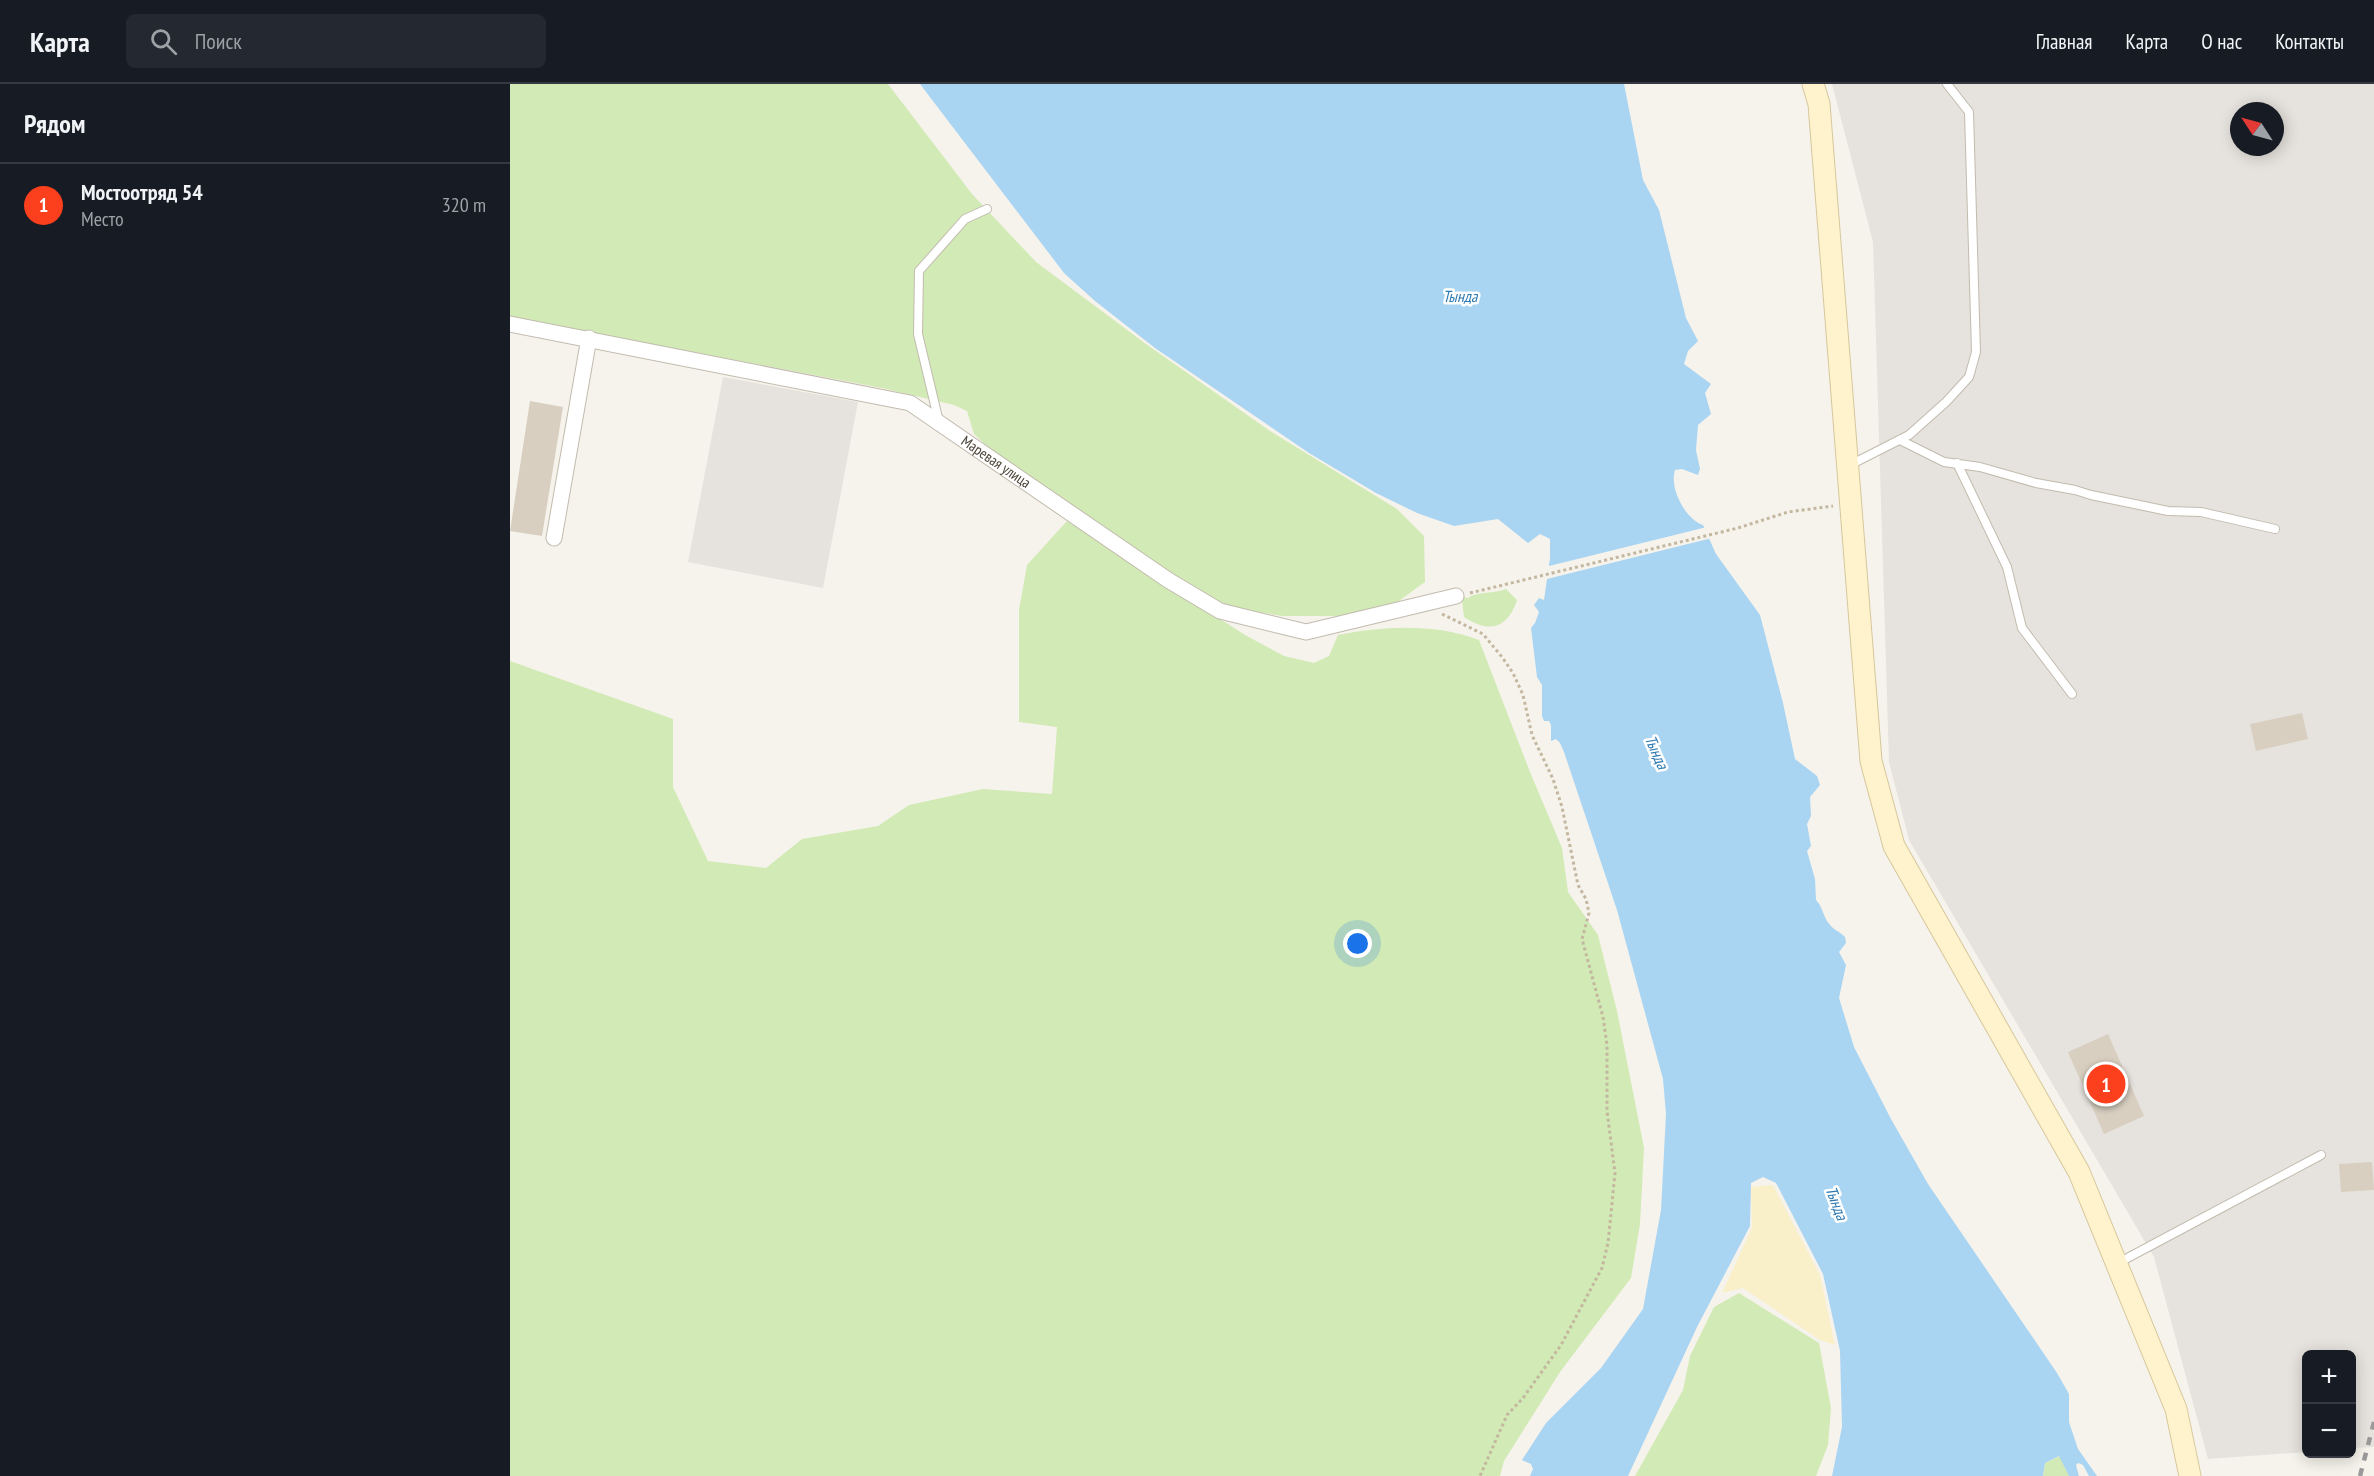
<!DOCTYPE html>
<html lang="ru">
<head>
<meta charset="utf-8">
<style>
	:root { --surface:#171b24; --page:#242831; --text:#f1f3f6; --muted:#9ea1a6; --line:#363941; --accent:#fc3f1d }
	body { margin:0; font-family:"PT Sans Narrow",sans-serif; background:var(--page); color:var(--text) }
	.controls { position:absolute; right:18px; bottom:18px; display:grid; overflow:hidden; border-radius:9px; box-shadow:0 3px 15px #0003 }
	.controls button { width:54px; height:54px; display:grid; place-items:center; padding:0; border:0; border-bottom:2px solid var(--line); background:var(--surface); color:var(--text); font:30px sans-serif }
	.compass { position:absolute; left:1720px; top:18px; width:54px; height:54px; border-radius:50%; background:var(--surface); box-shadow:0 3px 15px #0003; rotate:306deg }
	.you { position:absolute; left:848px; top:860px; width:21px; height:21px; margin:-15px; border:4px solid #fff; border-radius:50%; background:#1a73e8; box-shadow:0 0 0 9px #1a73e833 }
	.badge { display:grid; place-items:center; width:39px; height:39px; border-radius:50%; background:var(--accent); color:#fff; font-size:20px; font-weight:700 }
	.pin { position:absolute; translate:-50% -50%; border:3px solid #fff; box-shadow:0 2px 6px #0006 }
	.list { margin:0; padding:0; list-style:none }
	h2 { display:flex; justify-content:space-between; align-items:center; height:78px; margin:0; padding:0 24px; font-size:26px }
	h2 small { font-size:20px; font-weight:400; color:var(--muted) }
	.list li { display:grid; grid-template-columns:39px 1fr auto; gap:18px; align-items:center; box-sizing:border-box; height:84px; padding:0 24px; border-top:2px solid var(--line) }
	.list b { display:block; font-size:22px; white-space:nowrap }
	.list p { margin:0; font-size:20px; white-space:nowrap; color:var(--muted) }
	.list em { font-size:20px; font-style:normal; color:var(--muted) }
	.icon { flex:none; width:33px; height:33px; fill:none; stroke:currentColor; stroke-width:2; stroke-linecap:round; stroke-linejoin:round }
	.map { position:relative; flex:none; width:1864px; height:1392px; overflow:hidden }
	header { display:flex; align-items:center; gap:36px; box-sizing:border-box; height:84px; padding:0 30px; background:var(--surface); border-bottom:2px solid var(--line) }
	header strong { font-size:28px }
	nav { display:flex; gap:33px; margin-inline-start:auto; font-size:21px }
	.search { width:420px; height:54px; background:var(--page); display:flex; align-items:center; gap:15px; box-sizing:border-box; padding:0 21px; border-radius:9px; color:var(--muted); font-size:22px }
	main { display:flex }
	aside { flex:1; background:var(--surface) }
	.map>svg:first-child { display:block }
</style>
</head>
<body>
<header>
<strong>Карта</strong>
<div class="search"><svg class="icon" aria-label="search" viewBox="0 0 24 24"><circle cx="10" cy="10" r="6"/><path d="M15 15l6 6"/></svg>Поиск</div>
<nav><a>Главная</a><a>Карта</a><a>О нас</a><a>Контакты</a></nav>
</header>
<main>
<aside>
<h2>Рядом<small></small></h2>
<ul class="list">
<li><span class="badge">1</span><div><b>Мостоотряд 54</b><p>Место</p></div><em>320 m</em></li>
</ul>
</aside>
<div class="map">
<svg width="1864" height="1392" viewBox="0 0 1864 1392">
	<rect width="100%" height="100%" fill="#f6f3ec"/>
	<!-- industrial -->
	<g fill="#e6e2dd" fill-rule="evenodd">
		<path d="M1322 0H1864V1363L1842 1364V1270H1796V1368L1698 1375 1644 1173 1399 756 1379 678 1363 158ZM1729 27H1765V63H1729Z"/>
		<polygon points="213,293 348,318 313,504 178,478"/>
	</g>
	<!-- green -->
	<g fill="#d2eab5">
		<polygon points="0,0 378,0 462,110 526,178 636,260 760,347 887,425 914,452 915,498 886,519 848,532 773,532 716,523 615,459 595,443 482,367 464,350 457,327 444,321 372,304 0,233"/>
		<path d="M557 437 735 551 774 572 804 579 819 572 828 551C874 542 924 539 969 556L1020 688 1052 764 1058 808 1088 851 1107 927 1134 1064 1130 1140 1121 1194 1050 1288 994 1377 990 1392H0V577L163 635V703L198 777 256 784 292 755 368 742 399 721 473 705 542 710 547 643 509 638V526L517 481Z"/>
		<path d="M996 505 1007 516C997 546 978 549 954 533L952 517 954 513 958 514C968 507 984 510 996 505Z"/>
		<polygon points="1229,1209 1309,1259 1321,1324 1318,1361 1306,1392 1125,1392 1173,1306 1180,1272 1204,1223"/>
		<polygon points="1550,1372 1559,1392 1533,1392 1535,1379"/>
	</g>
	<!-- sand -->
	<polygon fill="#f9efc9" points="1263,1101 1310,1191 1325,1261 1310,1256 1233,1204 1212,1209 1242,1144 1241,1103"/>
	<!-- water -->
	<path fill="#a9d4f2" d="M410 0H1114L1133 96 1149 126 1176 234 1188 257 1178 267 1174 280 1201 300 1195 309 1201 330 1188 341 1186 366 1190 385 1188 391 1172 385 1165 386C1159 404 1175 435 1193 441L1206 470 1250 531 1273 619 1285 675 1307 692 1310 701 1300 713 1301 732 1297 740 1301 762 1297 767 1305 795 1306 816C1313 823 1313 833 1320 841 1324 846 1330 848 1335 853L1336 859 1329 868 1336 881 1329 914 1344 963 1381 1035 1418 1100 1547 1289 1559 1310V1338L1568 1365 1587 1392H1579L1573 1381 1568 1379 1566 1381 1569 1392H1559L1549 1372 1535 1379 1533 1392H1322L1332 1343 1330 1267 1313 1190 1266 1099 1253 1093 1241 1099 1240 1142 1187 1243 1118 1392H1020L1023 1385 1021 1380 1012 1376 1036 1339 1091 1284 1133 1225 1151 1126 1156 1030 1153 995 1107 826 1054 668 1050 659 1046 655 1041 657V641L1039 637H1034L1032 632V601L1027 593 1021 544 1025 539 1029 528 1024 521 1029 514 1034 516 1040 474V455L1030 450 1018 459 988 435 944 442 907 429 866 409 799 369 645 264 585 217 554 189Z"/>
	<!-- pier -->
	<polygon fill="#f6f3ec" points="1197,443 1202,454 1033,496 1035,483"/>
	<!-- building -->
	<g fill="#d8cfc1">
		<polygon points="20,317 53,323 32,452 0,447"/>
		<polygon points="1792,629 1798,655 1746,667 1740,640"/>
		<polygon points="1598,950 1634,1032 1594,1050 1558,968"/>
		<polygon points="1862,1078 1864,1106 1831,1108 1829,1080"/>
	</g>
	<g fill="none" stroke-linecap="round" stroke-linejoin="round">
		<!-- lane casing -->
		<g stroke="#c2bbae" stroke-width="10">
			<g id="lane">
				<polyline points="429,338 408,250 409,187 455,135 477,125"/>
				<polyline points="1390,356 1434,378 1470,383 1526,399 1565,406 1581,411 1658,427 1691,428 1765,445"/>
				<polyline points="1447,379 1497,483 1512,544 1562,610"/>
				<polyline points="1340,381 1399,351 1436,318 1459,293 1466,268 1459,28 1437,0"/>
				<polyline points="1608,1179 1811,1071"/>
			</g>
		</g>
		<!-- street casing -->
		<g stroke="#c2bbae" stroke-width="17">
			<g id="street">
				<path id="s1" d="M0 240 400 319 658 496 710 527 796 548 946 512"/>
				<polyline points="44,454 79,254"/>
			</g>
		</g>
		<!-- secondary casing -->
		<g stroke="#d6c79b" stroke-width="23">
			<polyline id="secondary" points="1303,0 1309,20 1361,677 1384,762 1569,1088 1666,1325 1680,1392"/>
		</g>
		<!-- path -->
		<g stroke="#c4b79f" stroke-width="3" stroke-dasharray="3 3" stroke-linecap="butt">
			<polyline points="960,509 1228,444 1278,428 1323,422"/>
			<polyline points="932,530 973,550 992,573 1003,589 1013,611 1022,651 1043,695 1052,723 1068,801 1076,815 1079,829 1072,855 1093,933 1097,961 1097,1027 1105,1089 1098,1159 1092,1184 1051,1261 1013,1314 997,1331 970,1392"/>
		</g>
		<!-- lane -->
		<use href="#lane" stroke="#fff" stroke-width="8"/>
		<!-- street -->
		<use href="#street" stroke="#fff" stroke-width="15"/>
		<!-- secondary -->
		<use href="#secondary" stroke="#fff3cd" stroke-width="21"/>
		<!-- rail -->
		<polyline stroke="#9a9a9a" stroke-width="4.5" stroke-dasharray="8 8" stroke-linecap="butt" points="1850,1392 1864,1338"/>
	</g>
	<g text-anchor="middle" stroke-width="5" stroke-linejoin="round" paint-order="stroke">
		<!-- street labels -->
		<g font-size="15" fill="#4b4439" stroke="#fff">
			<text dy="5" stroke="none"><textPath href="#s1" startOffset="512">Маревая улица</textPath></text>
		</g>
		<!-- water labels -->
		<g font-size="16" font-style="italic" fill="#2e7ab2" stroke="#fff">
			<text x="950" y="218">Тында</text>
			<text transform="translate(1147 668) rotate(66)" y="6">Тында</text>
			<text transform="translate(1327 1119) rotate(69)" y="6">Тында</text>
		</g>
	</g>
</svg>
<div class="controls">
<button>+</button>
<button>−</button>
</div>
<svg class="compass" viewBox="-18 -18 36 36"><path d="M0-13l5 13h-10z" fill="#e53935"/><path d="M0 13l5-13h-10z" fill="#9ea1a6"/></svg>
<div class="you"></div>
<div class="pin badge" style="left:1596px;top:1000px">1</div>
</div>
</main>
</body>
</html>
